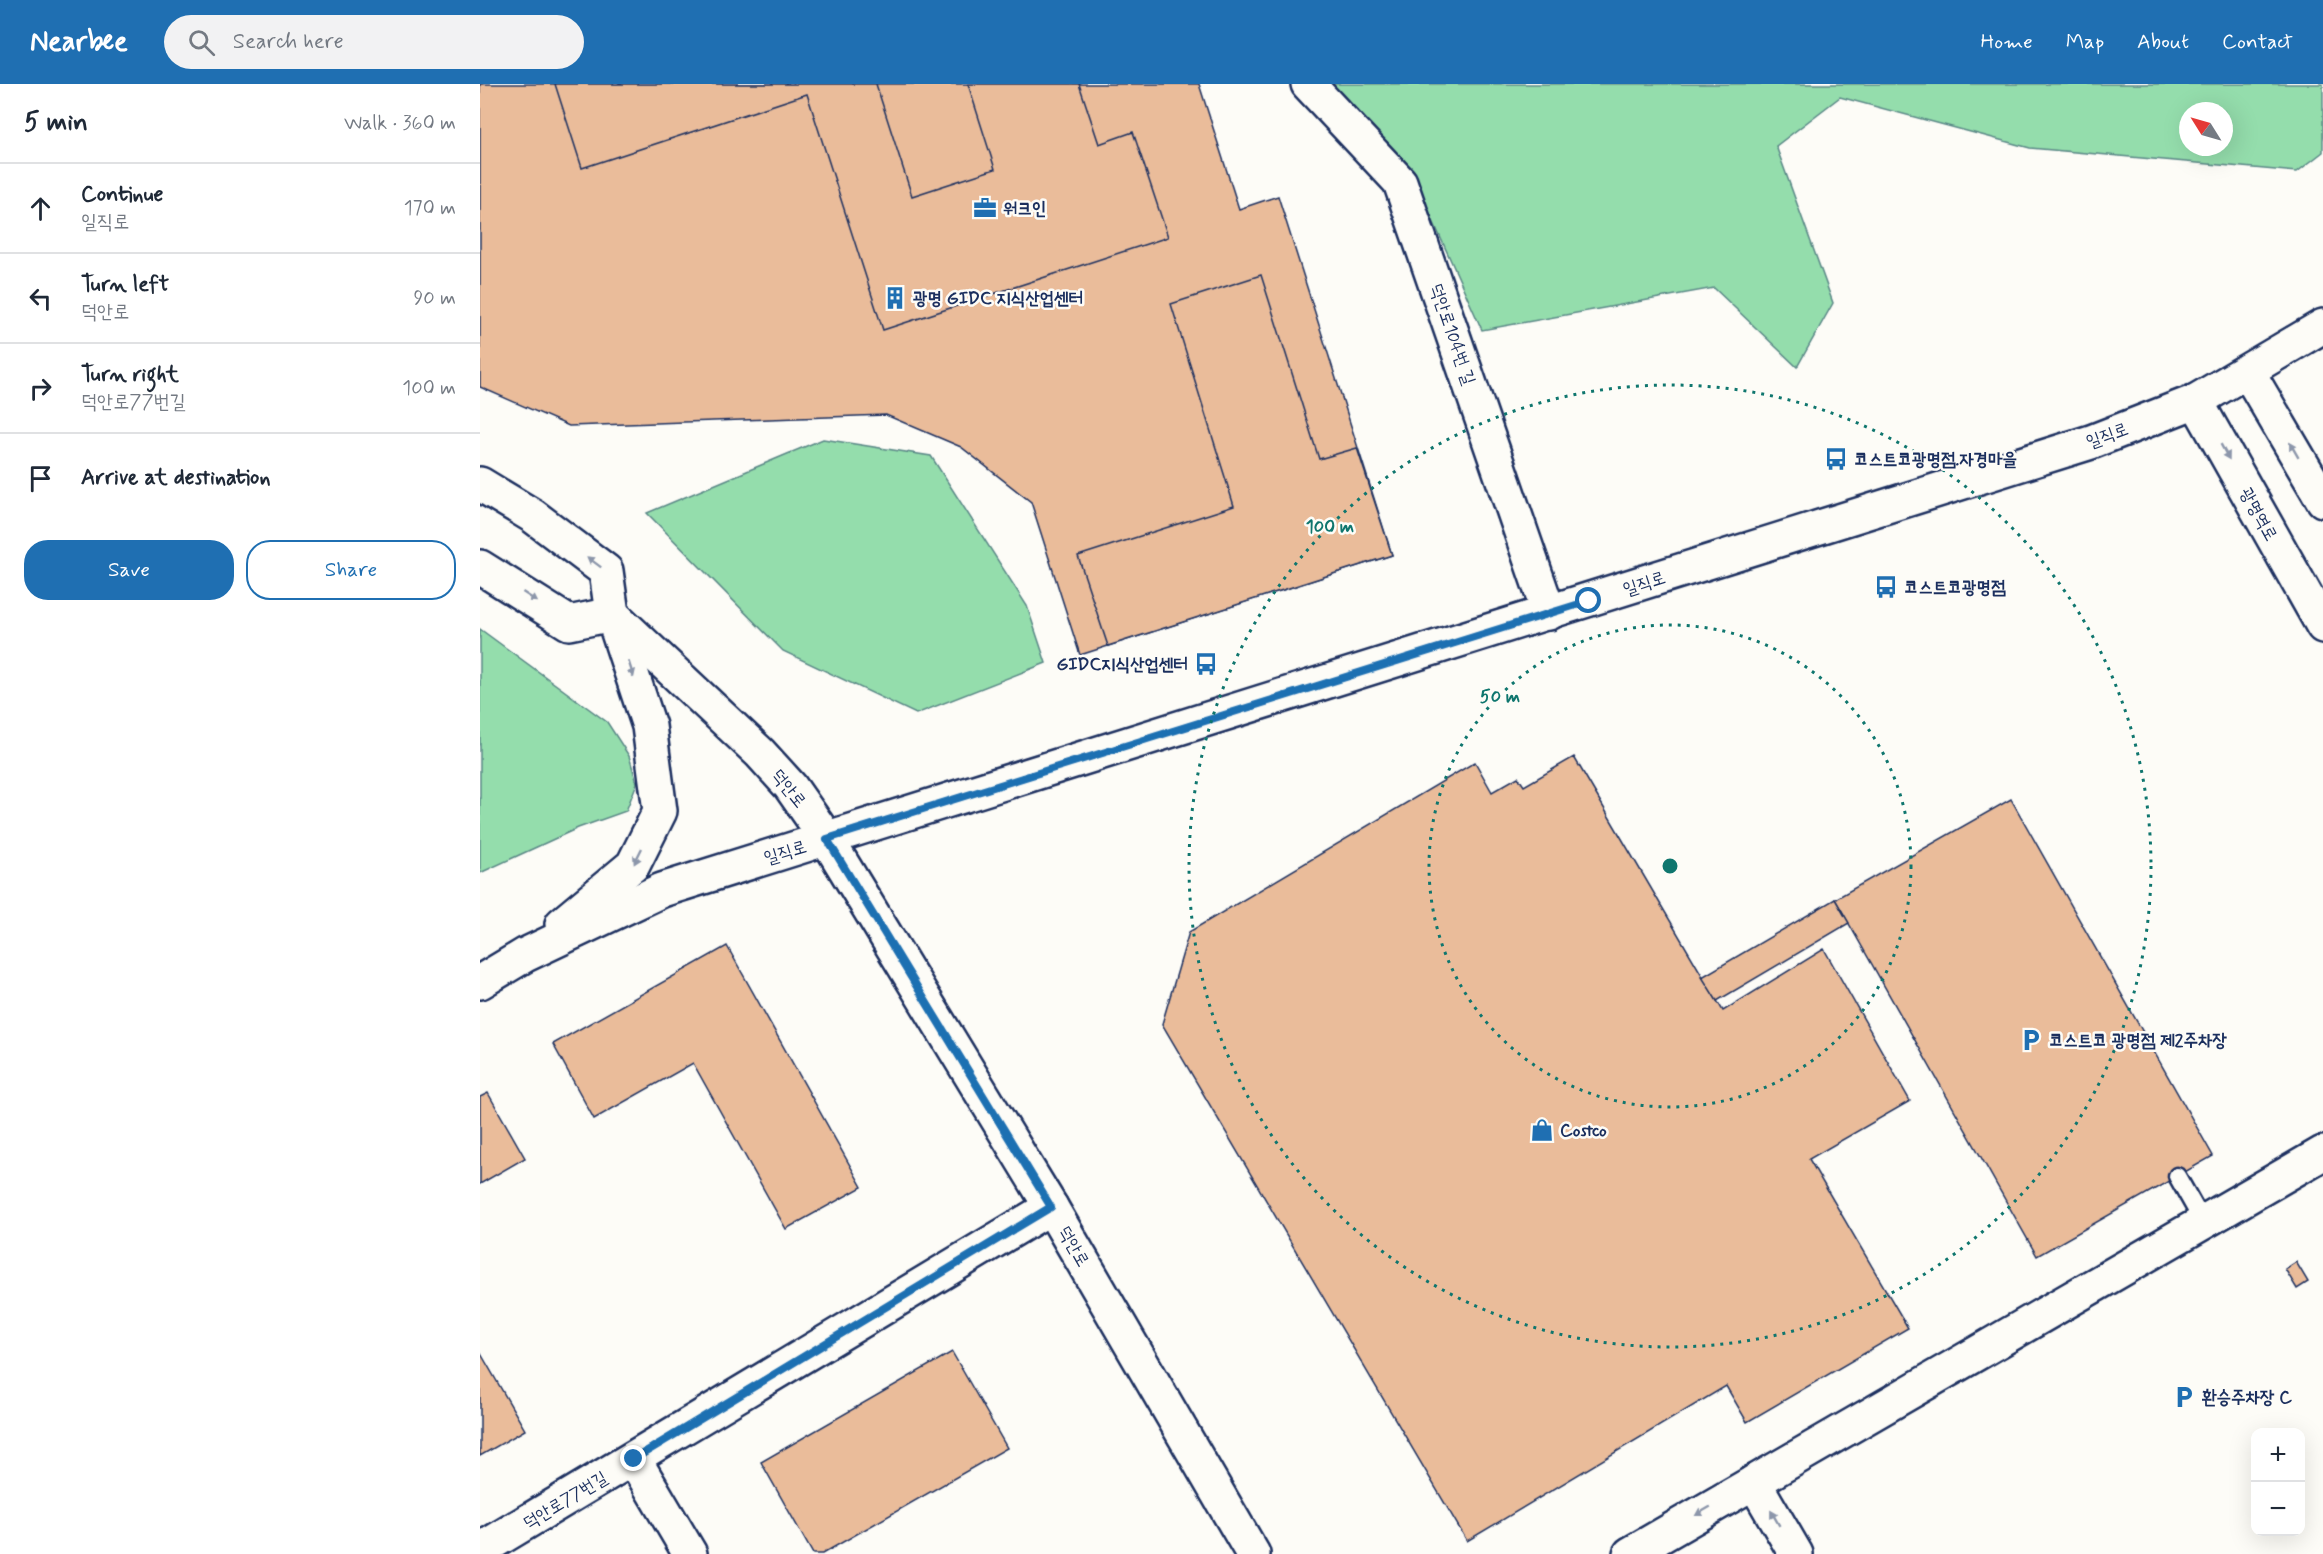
<!DOCTYPE html>
<html lang="en">
<head>
<meta charset="utf-8">
<style>
	:root { --surface:#fff; --page:#f2f2f3; --text:#1f2937; --muted:#747a83; --line:#e0e1e3; --accent:#1f6fb2 }
	body { margin:0; font-family:Mynerve,"Poor Story",sans-serif; background:var(--page); color:var(--text) }
	.controls { position:absolute; right:18px; bottom:18px; display:grid; overflow:hidden; border-radius:12px; box-shadow:0 6px 24px #0002 }
	.controls button { width:54px; height:54px; display:grid; place-items:center; padding:0; border:0; border-bottom:2px solid var(--line); background:var(--surface); color:var(--text); font:30px sans-serif }
	.compass { position:absolute; left:1699px; top:18px; width:54px; height:54px; border-radius:50%; background:var(--surface); box-shadow:0 6px 24px #0002; rotate:307deg }
	.stop { position:absolute; width:18px; height:18px; margin:-14px; border:4px solid #1f6fb2; border-radius:50%; background:#fff }
	.stop.end { background:#1f6fb2; border-color:#fff; box-shadow:0 2px 6px #0008 }
	.list { margin:0; padding:0; list-style:none }
	h2 { display:flex; justify-content:space-between; align-items:center; height:78px; margin:0; padding:0 24px; font-size:26px }
	h2 small { font-size:20px; font-weight:400; color:var(--muted) }
	.list li { display:grid; grid-template-columns:39px 1fr auto; gap:18px; align-items:center; box-sizing:border-box; height:90px; padding:0 24px; border-top:2px solid var(--line) }
	.list b { display:block; font-size:22px; white-space:nowrap }
	.list p { margin:0; font-size:20px; white-space:nowrap; color:var(--muted) }
	.list em { font-size:20px; font-style:normal; color:var(--muted) }
	.actions { display:flex; gap:12px; padding:18px 24px }
	.actions a { flex:1; padding:14px 0; border:2px solid var(--accent); border-radius:24px; text-align:center; font-size:21px; color:var(--accent) }
	.actions .main { background:var(--accent); color:#fff }
	.icon { flex:none; width:33px; height:33px; fill:none; stroke:currentColor; stroke-width:2; stroke-linecap:round; stroke-linejoin:round }
	.map { position:relative; flex:none; width:1843px; height:1470px; overflow:hidden }
	header { display:flex; align-items:center; gap:36px; box-sizing:border-box; height:84px; padding:0 30px; background:var(--accent); color:#fff }
	header strong { font-size:28px }
	nav { display:flex; gap:33px; margin-inline-start:auto; font-size:21px }
	.search { width:420px; height:54px; background:var(--page); display:flex; align-items:center; gap:15px; box-sizing:border-box; padding:0 21px; border-radius:33px; color:var(--muted); font-size:22px }
	main { display:flex }
	aside { flex:1; background:var(--surface) }
	.map>svg:first-child { display:block }
</style>
</head>
<body>
<header>
<strong>Nearbee</strong>
<div class="search"><svg class="icon" aria-label="search" viewBox="0 0 24 24"><circle cx="10" cy="10" r="6"/><path d="M15 15l6 6"/></svg>Search here</div>
<nav><a>Home</a><a>Map</a><a>About</a><a>Contact</a></nav>
</header>
<main>
<aside>
<h2>5 min<small>Walk · 360 m</small></h2>
<ul class="list">
<li><svg class="icon" aria-label="ahead" viewBox="0 0 24 24"><path d="M12 20V5M6 11l6-6 6 6"/></svg><div><b>Continue</b><p>일직로</p></div><em>170 m</em></li>
<li><svg class="icon" aria-label="left" viewBox="0 0 24 24"><path d="M17 20v-9H6M10 6l-5 5 5 5"/></svg><div><b>Turn left</b><p>덕안로</p></div><em>90 m</em></li>
<li><svg class="icon" aria-label="right" viewBox="0 0 24 24"><path d="M7 20v-9h11M14 6l5 5-5 5"/></svg><div><b>Turn right</b><p>덕안로77번길</p></div><em>100 m</em></li>
<li><svg class="icon" aria-label="arrive" viewBox="0 0 24 24"><path d="M6 21V4h12l-3 4 3 4H6"/></svg><div><b>Arrive at destination</b></div></li>
</ul>
<div class="actions"><a class="main">Save</a><a>Share</a></div>
</aside>
<div class="map">
<svg width="1843" height="1470" viewBox="0 0 1843 1470">
	<rect width="100%" height="100%" fill="#fdfcf7"/>
	<filter id="ink" filterUnits="userSpaceOnUse"><feTurbulence type="fractalNoise" baseFrequency=".0167" numOctaves="2"/><feDisplacementMap in="SourceGraphic" scale="12" xChannelSelector="R" yChannelSelector="G"/><feConvolveMatrix kernelMatrix="1 2 1 2 8 2 1 2 1" color-interpolation-filters="sRGB"/></filter>
	<g filter="url(#ink)">
		<!-- green -->
		<g fill="#94ddac" stroke="#588685" stroke-width="1.5" fill-rule="evenodd">
			<path d="M833 0H1843V68L1817 88 1550 64 1360 13 1296 62 1353 219 1317 283 1234 204 1002 246 932 90ZM1708 27H1744V63H1708Z"/>
			<polygon points="343,355 451,372 547,522 566,579 436,630 303,567 167,429"/>
			<polygon points="0,545 127,638 149,672 157,699 146,727 98,744 0,789"/>
		</g>
		<!-- building -->
		<g fill="#eabc9a" stroke="#1b2f5e" stroke-width="1.5">
			<polygon points="0,0 719,0 759,125 798,112 912,471 600,571 551,418 481,363 406,331 89,342 0,303"/>
			<polygon points="75,0 396,0 432,112 515,85 488,0 599,0 619,60 653,48 688,153 403,246 327,10 102,84"/>
			<polygon points="781,191 839,375 877,364 912,471 628,562 598,472 754,422 691,220"/>
			<polygon points="1094,673 1243,927 1344,865 1430,1017 1329,1075 1428,1244 1267,1338 1246,1302 987,1457 682,940 709,848 995,678 1012,708 1038,693 1044,702"/>
			<polygon points="1531,715 1733,1072 1557,1172 1355,815"/>
			<polygon points="1355,815 1369,839 1237,917 1222,893"/>
			<polygon points="247,862 382,1103 306,1145 213,979 114,1035 73,960"/>
			<polygon points="8,1009 45,1074 0,1100 0,1013"/>
			<polygon points="1816,1178 1828,1198 1817,1205 1805,1185"/>
			<polygon points="0,1268 45,1346 0,1372"/>
			<polygon points="472,1268 527,1364 342,1470 333,1470 281,1378"/>
		</g>
		<g fill="none" stroke-linecap="round" stroke-linejoin="round">
			<!-- lane casing -->
			<g stroke="#1b2f5e" stroke-width="21">
				<polyline id="lane" points="1697,1092 1723,1138"/>
			</g>
			<!-- street casing -->
			<g stroke="#1b2f5e" stroke-width="38">
				<g id="street">
					<polyline points="828,0 920,98 1069,529"/>
					<polyline points="154,1375 210,1470"/>
					<polyline points="0,1466 571,1123"/>
				</g>
			</g>
			<!-- secondary casing -->
			<g stroke="#1b2f5e" stroke-width="38">
				<g id="secondary">
					<polyline points="1768,288 1843,416"/>
					<polyline points="1716,317 1843,542"/>
					<polyline points="0,400 53,432 126,487 132,530 169,642 180,727 153,781 82,840"/>
					<polyline points="0,483 89,539 132,530"/>
					<polyline points="132,530 280,669 310,702 347,755 571,1123 773,1470"/>
					<polyline points="0,898 45,871 182,806 1611,358 1716,317 1843,242"/>
					<polyline points="1274,1398 1316,1470"/>
					<polyline points="1150,1470 1843,1069"/>
				</g>
			</g>
			<!-- lane -->
			<use href="#lane" stroke="#fdfcf7" stroke-width="16"/>
			<!-- street -->
			<use href="#street" stroke="#fdfcf7" stroke-width="33"/>
			<!-- secondary -->
			<use href="#secondary" stroke="#fdfcf7" stroke-width="33"/>
		</g>
		<!-- one-way arrows -->
		<defs><path id="oneway-solid" d="M-6-.8H1V-3.2L6.5 0L1 3.2V.8H-6Z" transform="scale(1.5)"/></defs>
		<g fill="#8c96aa">
			<use href="#oneway-solid" transform="translate(1814 366) rotate(-120)"/>
			<use href="#oneway-solid" transform="translate(1745 368) rotate(61)"/>
			<use href="#oneway-solid" transform="translate(114 478) rotate(-143)"/>
			<use href="#oneway-solid" transform="translate(50 513) rotate(33)"/>
			<use href="#oneway-solid" transform="translate(151 585) rotate(72)"/>
			<use href="#oneway-solid" transform="translate(158 772) rotate(116)"/>
			<use href="#oneway-solid" transform="translate(1223 1427) rotate(150)"/>
			<use href="#oneway-solid" transform="translate(1295 1434) rotate(-120)"/>
		</g>
	</g>
	<g fill="none" stroke-linecap="round" stroke-linejoin="round" filter="url(#ink)">
		<!-- route -->
		<polyline stroke="#1f6fb2" stroke-width="8" points="154,1375 571,1123 347,755 1109,517"/>
	</g>
	<!-- distance rings -->
	<g fill="none" stroke="#0f766e" stroke-width="3" stroke-dasharray="3 6">
		<circle cx="1190" cy="782" r="241"/>
		<circle cx="1190" cy="782" r="481"/>
	</g>
	<!-- icons -->
	<defs>
		<g id="office-bare" transform="scale(1.8)"><path d="M-6-3h4V-5.5h4V-3h4V5H-6ZM-1-4.5V-3h2v-1.5ZM-6 0V1H6V0Z" fill="#1f6fb2" stroke="#fdfcf7" stroke-width="2.5" paint-order="stroke"/></g>
		<g id="building-bare" transform="scale(1.8)"><path d="M-4-6H4V6H1V3H-1V6H-4ZM-2.5-4.3h1.7v1.8h-1.7ZM.8-4.3h1.7v1.8H.8ZM-2.5-1h1.7V.8h-1.7ZM.8-1h1.7V.8H.8Z" fill="#1f6fb2" stroke="#fdfcf7" stroke-width="2.5" paint-order="stroke"/></g>
		<g id="bus-bare" transform="scale(1.8)"><path d="M-5-6H5V4H4V6H2V4H-2V6H-4V4H-5ZM-3.5-4V0h7V-4ZM-3.5 1.2v1.5H-2V1.2ZM2 1.2v1.5H3.5V1.2Z" fill="#1f6fb2" stroke="#fdfcf7" stroke-width="2.5" paint-order="stroke"/></g>
		<g id="parking-bare" transform="scale(1.8)"><path d="M-3.5-5.5H1a3.5 3.5 0 0 1 0 7H-1V5.5H-3.5ZM-1-3.4V-.6H.8a1.4 1.4 0 0 0 0-2.8Z" fill="#1f6fb2" stroke="#fdfcf7" stroke-width="2.5" paint-order="stroke"/></g>
		<g id="shop-bare" transform="scale(1.8)"><path d="M-5-2.5h2.3a2.7 3.5 0 0 1 5.4 0H5L5.5 6h-11ZM-1.5-2.5h3a1.5 2.3 0 0 0-3 0Z" fill="#1f6fb2" stroke="#fdfcf7" stroke-width="2.5" paint-order="stroke"/></g>
	</defs>
	<g fill-rule="evenodd">
		<use href="#office-bare" x="505" y="124"/>
		<use href="#building-bare" x="415" y="214"/>
		<use href="#bus-bare" x="1356" y="375"/>
		<use href="#bus-bare" x="1406" y="503"/>
		<use href="#bus-bare" x="726" y="580"/>
		<use href="#parking-bare" x="1551" y="956"/>
		<use href="#shop-bare" x="1062" y="1046"/>
		<use href="#parking-bare" x="1704" y="1313"/>
	</g>
	<g text-anchor="middle" stroke-width="5" stroke-linejoin="round" paint-order="stroke">
		<!-- poi labels -->
		<g font-size="18" font-weight="bold" fill="#1b2f5e" stroke="#fdfcf7" text-anchor="start">
			<text x="523" y="130">워크인</text>
			<text x="433" y="220">광명 GIDC 지식산업센터</text>
			<text x="1374" y="381">코스트코광명점.자경마을</text>
			<text x="1424" y="509">코스트코광명점</text>
			<text x="708" y="586" text-anchor="end">GIDC지식산업센터</text>
			<text x="1569" y="962">코스트코 광명점 제2주차장</text>
			<text x="1080" y="1052">Costco</text>
			<text x="1722" y="1319">환승주차장 C</text>
		</g>
		<!-- street labels -->
		<g font-size="18" fill="#1b2f5e" stroke="#fdfcf7">
			<text transform="translate(973 250) rotate(71)" y="6">덕안로104번 길</text>
			<text transform="translate(1627 351) rotate(-20)" y="6">일직로</text>
			<text transform="translate(1779 430) rotate(61)" y="6">광명역로</text>
			<text transform="translate(1164 499) rotate(-18)" y="6">일직로</text>
			<text transform="translate(309 704) rotate(51)" y="6">덕안로</text>
			<text transform="translate(305 768) rotate(-17)" y="6">일직로</text>
			<text transform="translate(594 1162) rotate(60)" y="6">덕안로</text>
			<text transform="translate(85 1416) rotate(-31)" y="6">덕안로77번길</text>
		</g>
	</g>
	<circle cx="1190" cy="782" r="9" fill="#0f766e" stroke="#fdfcf7" stroke-width="3"/>
	<g font-size="18" text-anchor="middle" font-weight="bold" fill="#0f766e" stroke="#fdfcf7" stroke-width="5" stroke-linejoin="round" paint-order="stroke">
		<text x="850" y="448">100 m</text>
		<text x="1020" y="618">50 m</text>
	</g>
</svg>
<div class="controls">
<button>+</button>
<button>−</button>
</div>
<svg class="compass" viewBox="-18 -18 36 36"><path d="M0-13l5 13h-10z" fill="#e53935"/><path d="M0 13l5-13h-10z" fill="#747a83"/></svg>
<div class="stop" style="left:1109px;top:517px"></div>
<div class="stop end" style="left:154px;top:1375px"></div>
</div>
</main>
</body>
</html>
